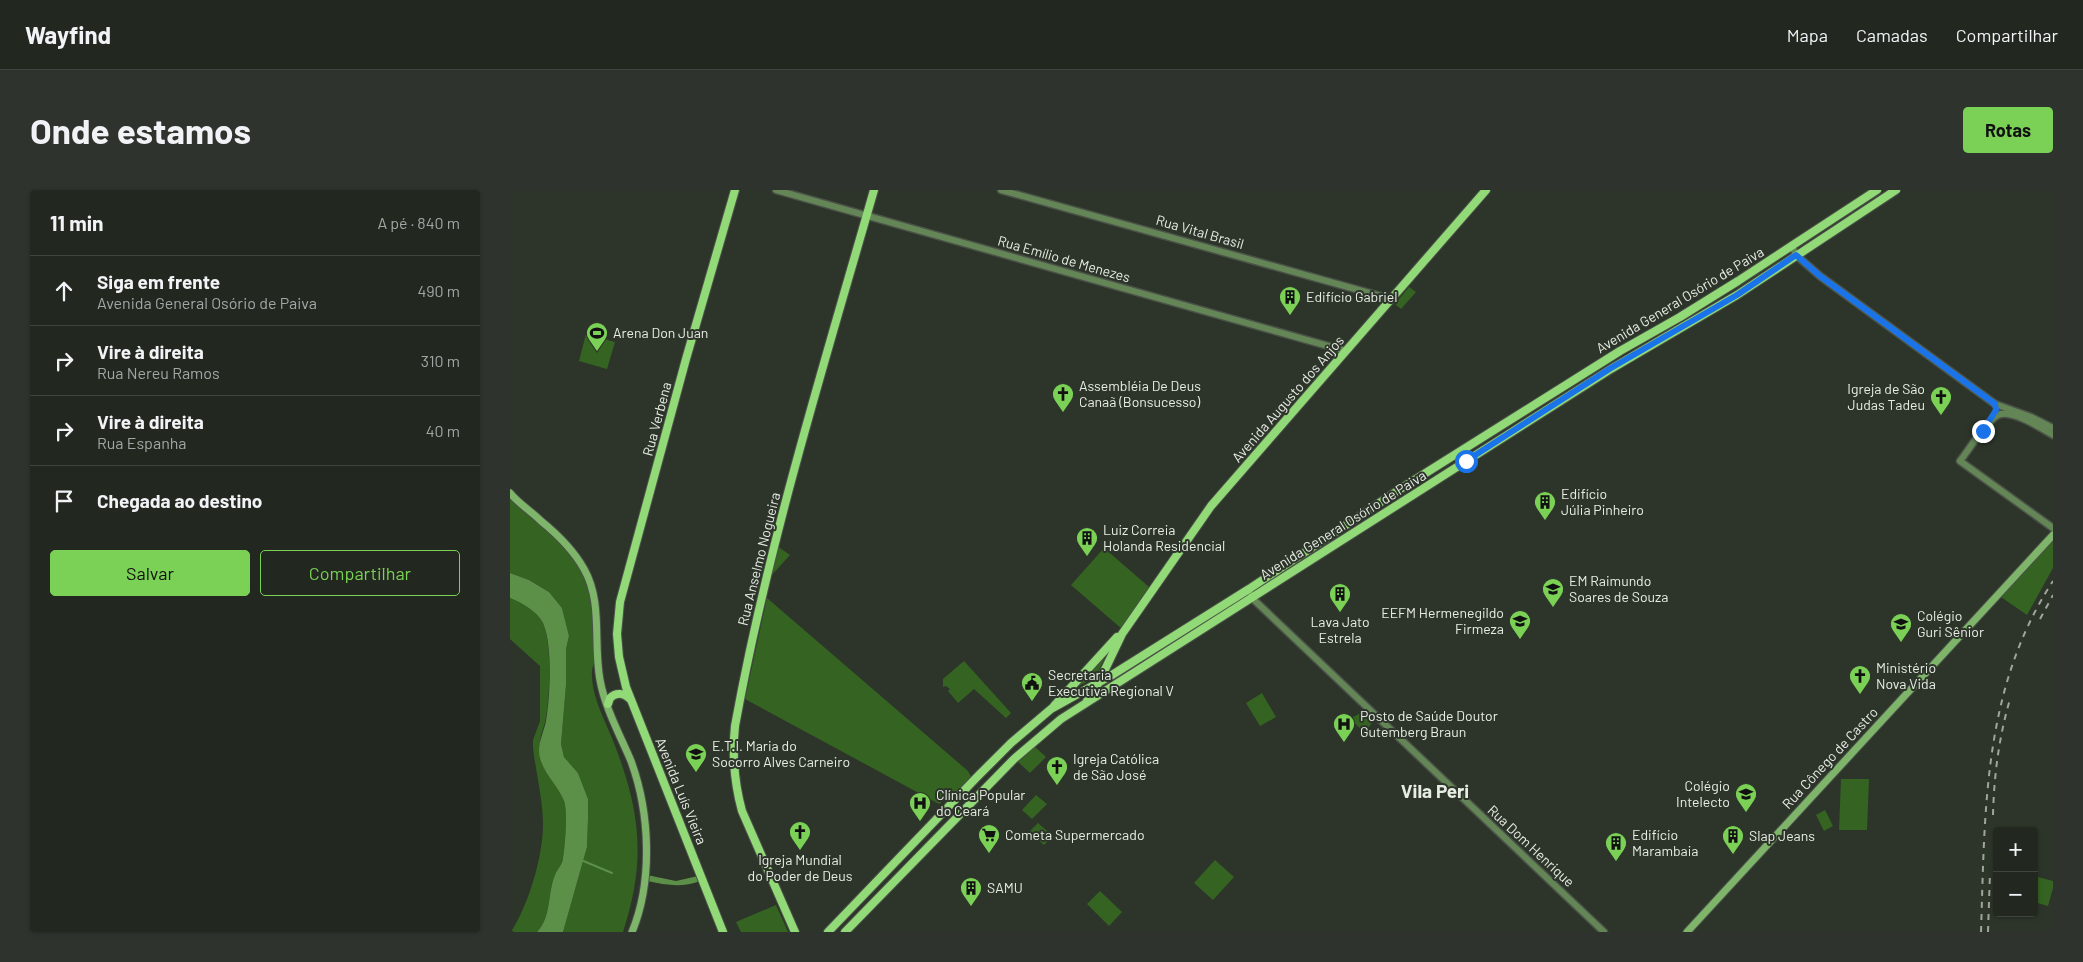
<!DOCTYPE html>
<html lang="pt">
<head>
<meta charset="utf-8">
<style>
	:root { --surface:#222820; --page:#2e342d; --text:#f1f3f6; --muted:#a2a6a5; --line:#3f443e; --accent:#7ad156 }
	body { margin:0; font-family:Barlow,sans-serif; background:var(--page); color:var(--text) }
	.controls { position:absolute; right:15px; bottom:15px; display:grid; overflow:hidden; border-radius:5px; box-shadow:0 1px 4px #0004 }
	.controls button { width:45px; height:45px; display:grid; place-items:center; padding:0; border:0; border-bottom:1px solid var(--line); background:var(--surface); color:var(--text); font:25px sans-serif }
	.stop { position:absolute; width:15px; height:15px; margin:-11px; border:4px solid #1a73e8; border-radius:50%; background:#fff }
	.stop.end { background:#1a73e8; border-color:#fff; box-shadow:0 1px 5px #0008 }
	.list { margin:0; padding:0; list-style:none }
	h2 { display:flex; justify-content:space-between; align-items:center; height:65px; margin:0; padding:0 20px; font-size:21px }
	h2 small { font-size:16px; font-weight:400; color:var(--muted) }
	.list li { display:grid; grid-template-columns:32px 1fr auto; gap:15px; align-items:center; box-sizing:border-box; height:70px; padding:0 20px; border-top:1px solid var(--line) }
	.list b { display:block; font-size:19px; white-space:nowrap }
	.list p { margin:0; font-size:16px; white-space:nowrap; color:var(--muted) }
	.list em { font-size:16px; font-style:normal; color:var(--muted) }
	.actions { display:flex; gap:10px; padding:15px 20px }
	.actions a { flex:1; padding:11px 0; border:1px solid var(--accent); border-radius:5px; text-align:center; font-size:18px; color:var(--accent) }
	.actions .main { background:var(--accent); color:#111 }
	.icon { flex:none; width:28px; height:28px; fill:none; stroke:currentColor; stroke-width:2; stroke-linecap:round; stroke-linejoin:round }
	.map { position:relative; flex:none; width:1543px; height:742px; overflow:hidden; border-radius:5px }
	header { display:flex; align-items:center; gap:30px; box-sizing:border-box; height:70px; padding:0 25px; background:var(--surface); border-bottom:1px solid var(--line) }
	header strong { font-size:24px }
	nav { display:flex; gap:28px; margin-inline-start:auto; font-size:18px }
	.intro { display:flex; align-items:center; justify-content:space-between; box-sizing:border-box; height:120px; padding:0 30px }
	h1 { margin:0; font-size:35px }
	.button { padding:12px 22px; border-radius:5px; background:var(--accent); color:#111; font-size:18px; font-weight:700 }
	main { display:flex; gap:30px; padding:0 30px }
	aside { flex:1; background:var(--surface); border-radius:5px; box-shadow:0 1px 4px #0004 }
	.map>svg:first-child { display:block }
</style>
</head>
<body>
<header>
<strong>Wayfind</strong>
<nav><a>Mapa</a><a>Camadas</a><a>Compartilhar</a></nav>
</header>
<div class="intro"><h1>Onde estamos</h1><a class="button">Rotas</a></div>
<main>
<aside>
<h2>11 min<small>A pé · 840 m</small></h2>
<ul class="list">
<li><svg class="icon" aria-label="ahead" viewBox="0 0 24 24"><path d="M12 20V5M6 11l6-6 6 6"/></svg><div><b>Siga em frente</b><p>Avenida General Osório de Paiva</p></div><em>490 m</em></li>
<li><svg class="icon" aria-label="right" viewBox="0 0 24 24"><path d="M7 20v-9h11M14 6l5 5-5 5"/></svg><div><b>Vire à direita</b><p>Rua Nereu Ramos</p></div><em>310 m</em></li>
<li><svg class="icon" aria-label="right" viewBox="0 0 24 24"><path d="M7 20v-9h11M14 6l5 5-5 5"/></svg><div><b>Vire à direita</b><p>Rua Espanha</p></div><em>40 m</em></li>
<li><svg class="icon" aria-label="arrive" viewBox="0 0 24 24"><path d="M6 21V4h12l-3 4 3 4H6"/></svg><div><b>Chegada ao destino</b></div></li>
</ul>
<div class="actions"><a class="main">Salvar</a><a>Compartilhar</a></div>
</aside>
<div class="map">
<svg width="1543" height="742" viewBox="0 0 1543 742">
	<rect width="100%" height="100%" fill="#2d352a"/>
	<!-- green -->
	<g fill="#356322">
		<polygon points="899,97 906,102 891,119 885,114"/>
		<polygon points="76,144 105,152 97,179 69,171"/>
		<path d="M0 309C25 333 54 349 72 381 83 400 88 444 85 466 85 472 81 479 82 485 82 508 96 532 104 553 131 623 136 671 113 742H53L77 657 78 629V609L68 583 54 567 51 554 56 495V459L59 446 52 418 39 402 19 390 0 383Z"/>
		<polygon points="1543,351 1543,378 1517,425 1491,407"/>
		<polygon points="267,356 280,365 260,387"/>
		<polygon points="594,358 639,397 612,439 561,395"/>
		<path d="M0 408C12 413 27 421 33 433 42 455 40 504 36 527 35 536 30 545 30 553 28 582 45 587 54 611 58 622 55 656 53 668 53 674 47 679 45 685 37 704 42 726 27 742H1C18 716 33 667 33 635 33 610 26 583 23 558V550L30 531V476L0 449Z"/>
		<polygon points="257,408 458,581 461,587 447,601 429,614 235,509"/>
		<polygon points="596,465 585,488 566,497 566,496"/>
		<polygon points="454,471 501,523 496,528 464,499 448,513 438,501 440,499 436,496 433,497 433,489"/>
		<polygon points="752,503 766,527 750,536 736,513"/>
		<polygon points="852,522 854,522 863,531 855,543 840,529"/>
		<polygon points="524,556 536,567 520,583 507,571"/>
		<polygon points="1331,589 1359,589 1357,640 1329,640"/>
		<polygon points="526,605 537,614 522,629 512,620"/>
		<polygon points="1315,620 1323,636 1314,641 1306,625"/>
		<polygon points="528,633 543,646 534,655 519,642"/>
		<polygon points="705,670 724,687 703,710 684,693"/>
		<polygon points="1524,686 1543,691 1543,698 1538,716 1524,712"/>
		<polygon points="590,701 612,722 599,736 577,714"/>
		<polygon points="266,715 278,742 231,742 226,732"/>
	</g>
	<!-- water -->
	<g fill="#5c8f48">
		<path d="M0 383 19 390 39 402 52 418 59 446 56 459V495L51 554 54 567 68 583 78 609V629L77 657 53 742H27C42 726 37 704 45 685 47 679 53 674 53 668 55 655 58 622 54 611 47 593 30 581 29 561 29 550 34 541 36 531 40 507 43 456 33 433 27 421 12 413 0 408Z"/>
		<path d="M137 685 166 691 188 686 190 691C172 698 156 695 137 691Z"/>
	</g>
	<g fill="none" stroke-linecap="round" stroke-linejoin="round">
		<!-- stream -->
		<polyline stroke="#5c8f48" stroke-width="2" points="71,670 102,683"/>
		<!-- tertiary casing -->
		<g stroke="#4b5248" stroke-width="9">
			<g id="tertiary">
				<polyline points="266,0 836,161"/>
				<polyline points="491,0 881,109"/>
				<polyline points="1282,56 1286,65 1310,86 1485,214 1521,227 1543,238"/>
				<path d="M1543 245C1531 238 1502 219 1488 225 1476 231 1459 260 1450 271L1543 338"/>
				<polyline points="739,399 742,408 1094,742"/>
			</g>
		</g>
		<!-- secondary casing -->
		<g stroke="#4b5248" stroke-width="9">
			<g id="secondary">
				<path d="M0 303C9 314 21 321 31 331 47 344 64 361 74 379 93 412 83 453 90 490 95 518 110 545 121 571 140 623 143 691 122 742"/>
				<polyline points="1177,742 1543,345"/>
			</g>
		</g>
		<!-- primary casing -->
		<g stroke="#4b5248" stroke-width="10">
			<g id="primary">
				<polyline points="577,511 589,492 612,444 701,316 976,0"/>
				<path d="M98 514 100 508C106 502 114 503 120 509"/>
				<polyline points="544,516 607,447"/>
				<polyline points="213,742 116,497 109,467 107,444 110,412 176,169 225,0"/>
				<path d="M285 742 232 621C224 592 222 566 225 536 258 354 313 178 364 0"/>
				<polyline points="318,742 467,587 501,553 541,519 602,485 739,399 895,296 1110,161 1170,127 1228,91 1367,0"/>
				<polyline points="335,742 504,569 551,529 1101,179 1227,105 1386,0"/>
			</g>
		</g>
		<!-- tertiary -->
		<use href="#tertiary" stroke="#648657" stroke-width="6"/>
		<!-- secondary -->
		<use href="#secondary" stroke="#7eb56a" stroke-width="7"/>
		<!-- primary -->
		<use href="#primary" stroke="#92d977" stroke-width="8"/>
		<!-- rail -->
		<g stroke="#9fa59c" stroke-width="2" stroke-dasharray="6 6" stroke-linecap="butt">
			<polyline points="1530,429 1543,405"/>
			<path d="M1483 625C1484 585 1489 547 1500 509"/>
			<path d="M1471 742C1475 619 1473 498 1543 391"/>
			<polyline points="1478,742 1480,682"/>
		</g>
	</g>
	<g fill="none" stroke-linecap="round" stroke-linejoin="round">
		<!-- route -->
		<polyline stroke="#1a73e8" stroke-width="6" points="956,271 1101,178 1227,105 1286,65 1310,86 1485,214 1486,220 1473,241"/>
	</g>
	<!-- icons -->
	<defs>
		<g id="building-pin" transform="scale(1.125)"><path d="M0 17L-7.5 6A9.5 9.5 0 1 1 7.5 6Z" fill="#7ad156" stroke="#2d352a"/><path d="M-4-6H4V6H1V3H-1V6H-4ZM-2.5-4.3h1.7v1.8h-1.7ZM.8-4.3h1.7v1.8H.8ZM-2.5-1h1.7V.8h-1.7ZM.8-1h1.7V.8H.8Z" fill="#111"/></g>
		<g id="stadium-pin" transform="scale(1.125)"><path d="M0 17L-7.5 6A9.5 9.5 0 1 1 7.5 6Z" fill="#7ad156" stroke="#2d352a"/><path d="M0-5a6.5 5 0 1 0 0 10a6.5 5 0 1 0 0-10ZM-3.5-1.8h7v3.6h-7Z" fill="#111"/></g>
		<g id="church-pin" transform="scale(1.125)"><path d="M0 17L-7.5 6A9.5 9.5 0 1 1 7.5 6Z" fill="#7ad156" stroke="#2d352a"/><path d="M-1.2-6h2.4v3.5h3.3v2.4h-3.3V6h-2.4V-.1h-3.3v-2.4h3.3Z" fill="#111"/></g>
		<g id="school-pin" transform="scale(1.125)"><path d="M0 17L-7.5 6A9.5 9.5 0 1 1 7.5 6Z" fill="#7ad156" stroke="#2d352a"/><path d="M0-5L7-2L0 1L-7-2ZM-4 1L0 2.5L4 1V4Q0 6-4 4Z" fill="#111"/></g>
		<g id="civic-pin" transform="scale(1.125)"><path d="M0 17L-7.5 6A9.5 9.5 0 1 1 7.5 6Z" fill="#7ad156" stroke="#2d352a"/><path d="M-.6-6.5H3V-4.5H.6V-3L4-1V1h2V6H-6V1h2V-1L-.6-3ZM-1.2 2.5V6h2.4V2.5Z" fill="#111"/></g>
		<g id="hospital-pin" transform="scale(1.125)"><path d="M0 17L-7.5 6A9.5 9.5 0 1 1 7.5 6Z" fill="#7ad156" stroke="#2d352a"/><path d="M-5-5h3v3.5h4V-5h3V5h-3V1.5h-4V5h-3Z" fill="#111"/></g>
		<g id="supermarket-pin" transform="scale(1.125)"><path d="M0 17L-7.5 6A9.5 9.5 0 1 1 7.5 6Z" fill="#7ad156" stroke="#2d352a"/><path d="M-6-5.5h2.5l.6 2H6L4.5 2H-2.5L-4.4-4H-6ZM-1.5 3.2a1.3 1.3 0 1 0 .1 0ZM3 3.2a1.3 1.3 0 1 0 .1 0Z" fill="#111"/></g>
	</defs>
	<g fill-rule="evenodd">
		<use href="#building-pin" x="780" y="107"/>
		<use href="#stadium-pin" x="87" y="143"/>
		<use href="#church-pin" x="553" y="204"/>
		<use href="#church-pin" x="1431" y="207"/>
		<use href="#building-pin" x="1035" y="312"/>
		<use href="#building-pin" x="577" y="348"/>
		<use href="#school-pin" x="1043" y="399"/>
		<use href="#building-pin" x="830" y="404"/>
		<use href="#school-pin" x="1010" y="431"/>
		<use href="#school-pin" x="1391" y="434"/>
		<use href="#church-pin" x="1350" y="486"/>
		<use href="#civic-pin" x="522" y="493"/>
		<use href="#hospital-pin" x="834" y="534"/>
		<use href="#school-pin" x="186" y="564"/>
		<use href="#church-pin" x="547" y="577"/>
		<use href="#school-pin" x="1236" y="604"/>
		<use href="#hospital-pin" x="410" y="613"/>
		<use href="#church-pin" x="290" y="642"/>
		<use href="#supermarket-pin" x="479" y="645"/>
		<use href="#building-pin" x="1223" y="646"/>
		<use href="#building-pin" x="1106" y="653"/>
		<use href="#building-pin" x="461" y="698"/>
	</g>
	<g text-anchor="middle" stroke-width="4" stroke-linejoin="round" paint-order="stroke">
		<!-- street labels -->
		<g font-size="14" fill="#e7ece5" stroke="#2d352a">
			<text transform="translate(690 42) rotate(16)" y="5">Rua Vital Brasil</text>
			<text transform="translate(554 69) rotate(16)" y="5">Rua Emílio de Menezes</text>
			<text transform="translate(1170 110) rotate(-31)" y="5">Avenida General Osório de Paiva</text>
			<text transform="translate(778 209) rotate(-49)" y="5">Avenida Augusto dos Anjos</text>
			<text transform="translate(147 229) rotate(-75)" y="5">Rua Verbena</text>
			<text transform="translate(833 335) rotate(-32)" y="5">Avenida General Osório de Paiva</text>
			<text transform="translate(249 369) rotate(-76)" y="5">Rua Anselmo Nogueira</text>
			<text transform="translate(1320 568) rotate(-47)" y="5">Rua Cônego de Castro</text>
			<text transform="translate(171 601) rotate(68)" y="5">Avenida Luís Vieira</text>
			<text transform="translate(1021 656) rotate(43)" y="5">Rua Dom Henrique</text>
		</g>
		<!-- poi labels -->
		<g font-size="14" fill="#e7ece5" stroke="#2d352a" text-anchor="start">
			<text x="796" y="112">Edifício Gabriel</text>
			<text x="103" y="148">Arena Don Juan</text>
			<text x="569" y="201">Assembléia De Deus<tspan x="569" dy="16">Canaã (Bonsucesso)</tspan></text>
			<text x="1415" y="204" text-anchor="end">Igreja de São<tspan x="1415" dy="16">Judas Tadeu</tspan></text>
			<text x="1051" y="309">Edifício<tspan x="1051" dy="16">Júlia Pinheiro</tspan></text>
			<text x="593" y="345">Luiz Correia<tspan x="593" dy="16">Holanda Residencial</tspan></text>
			<text x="1059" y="396">EM Raimundo<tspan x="1059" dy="16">Soares de Souza</tspan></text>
			<text x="994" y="428" text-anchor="end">EEFM Hermenegildo<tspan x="994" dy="16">Firmeza</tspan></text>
			<text x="1407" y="431">Colégio<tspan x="1407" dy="16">Guri Sênior</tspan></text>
			<text x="830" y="437" text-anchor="middle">Lava Jato<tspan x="830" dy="16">Estrela</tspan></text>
			<text x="1366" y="483">Ministério<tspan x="1366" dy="16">Nova Vida</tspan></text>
			<text x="538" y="490">Secretaria<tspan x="538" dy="16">Executiva Regional V</tspan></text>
			<text x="850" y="531">Posto de Saúde Doutor<tspan x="850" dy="16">Gutemberg Braun</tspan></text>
			<text x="202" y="561">E.T.I. Maria do<tspan x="202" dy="16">Socorro Alves Carneiro</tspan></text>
			<text x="563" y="574">Igreja Católica<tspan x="563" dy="16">de São José</tspan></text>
			<text x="1220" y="601" text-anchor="end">Colégio<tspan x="1220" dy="16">Intelecto</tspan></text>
			<text x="426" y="610">Clínica Popular<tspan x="426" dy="16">do Ceará</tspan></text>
			<text x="495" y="650">Cometa Supermercado</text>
			<text x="1122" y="650">Edifício<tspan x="1122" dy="16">Marambaia</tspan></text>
			<text x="1239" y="651">Slap Jeans</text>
			<text x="290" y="675" text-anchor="middle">Igreja Mundial<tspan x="290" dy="16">do Poder de Deus</tspan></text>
			<text x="477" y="703">SAMU</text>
		</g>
		<!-- district labels -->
		<g font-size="19" font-weight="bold" fill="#e7ece5" stroke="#2d352a">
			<text x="925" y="608">Vila Peri</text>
		</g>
	</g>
</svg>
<div class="controls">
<button>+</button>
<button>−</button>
</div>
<div class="stop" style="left:956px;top:271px"></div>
<div class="stop end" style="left:1473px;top:241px"></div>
</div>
</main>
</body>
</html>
